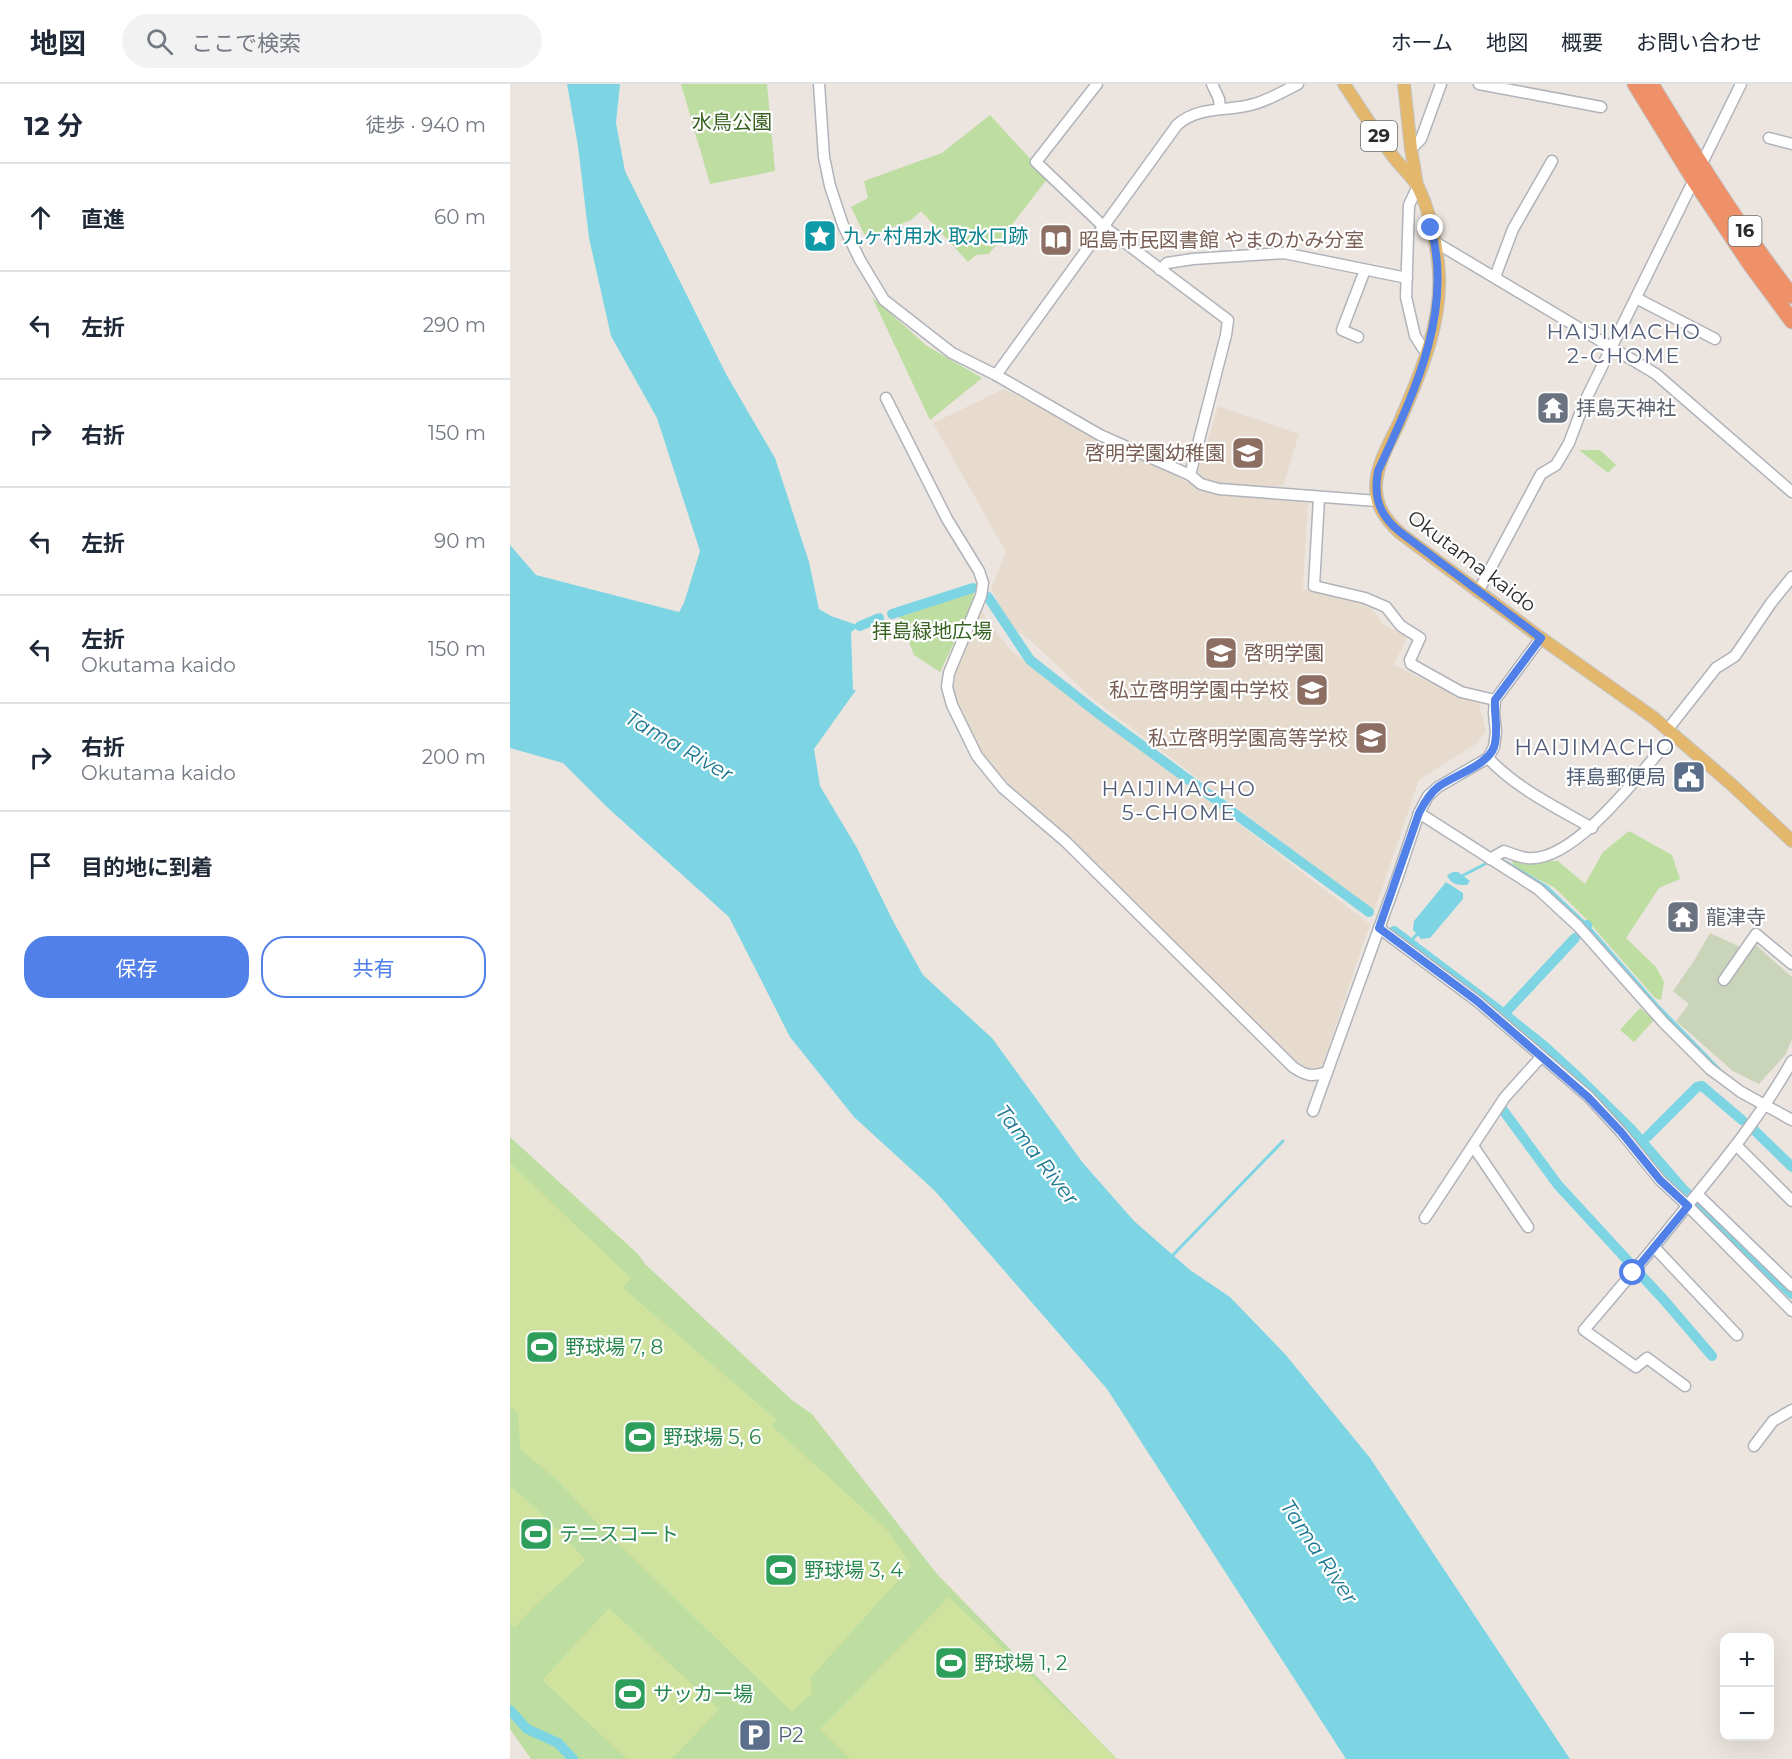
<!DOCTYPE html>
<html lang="ja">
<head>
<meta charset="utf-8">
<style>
	:root { --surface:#fff; --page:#f2f2f3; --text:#1f2937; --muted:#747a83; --line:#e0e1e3; --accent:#5080e8 }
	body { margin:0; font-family:Montserrat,"Noto Sans JP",sans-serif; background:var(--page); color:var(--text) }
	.controls { position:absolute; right:18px; bottom:18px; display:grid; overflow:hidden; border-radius:12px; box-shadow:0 6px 24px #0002 }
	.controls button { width:54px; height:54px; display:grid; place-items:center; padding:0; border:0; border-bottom:2px solid var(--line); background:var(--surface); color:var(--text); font:30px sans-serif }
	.stop { position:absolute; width:18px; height:18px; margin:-14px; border:4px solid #5080e8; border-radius:50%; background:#fff }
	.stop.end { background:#5080e8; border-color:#fff; box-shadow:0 2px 6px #0008 }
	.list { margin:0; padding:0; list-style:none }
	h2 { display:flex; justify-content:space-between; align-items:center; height:78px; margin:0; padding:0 24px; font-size:26px }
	h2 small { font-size:20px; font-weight:400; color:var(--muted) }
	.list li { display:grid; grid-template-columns:39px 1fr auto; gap:18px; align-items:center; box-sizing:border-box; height:108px; padding:0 24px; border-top:2px solid var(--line) }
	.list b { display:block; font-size:22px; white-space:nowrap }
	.list p { margin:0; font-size:20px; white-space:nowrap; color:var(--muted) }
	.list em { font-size:20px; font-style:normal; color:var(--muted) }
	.actions { display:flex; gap:12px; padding:18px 24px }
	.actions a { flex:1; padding:14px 0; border:2px solid var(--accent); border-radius:24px; text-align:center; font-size:21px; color:var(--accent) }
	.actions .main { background:var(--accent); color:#fff }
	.icon { flex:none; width:33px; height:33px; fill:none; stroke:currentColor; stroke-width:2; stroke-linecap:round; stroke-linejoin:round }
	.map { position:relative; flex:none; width:1282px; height:1675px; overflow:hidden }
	header { display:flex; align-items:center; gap:36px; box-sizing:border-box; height:84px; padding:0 30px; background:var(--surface); border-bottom:2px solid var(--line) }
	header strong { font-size:28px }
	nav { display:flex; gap:33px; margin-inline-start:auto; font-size:21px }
	.search { width:420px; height:54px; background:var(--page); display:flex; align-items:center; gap:15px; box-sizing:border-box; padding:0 21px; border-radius:33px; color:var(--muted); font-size:22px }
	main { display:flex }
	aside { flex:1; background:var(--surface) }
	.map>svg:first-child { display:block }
</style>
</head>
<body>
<header>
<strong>地図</strong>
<div class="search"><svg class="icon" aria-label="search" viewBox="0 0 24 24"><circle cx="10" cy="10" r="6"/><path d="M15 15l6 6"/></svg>ここで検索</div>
<nav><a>ホーム</a><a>地図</a><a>概要</a><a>お問い合わせ</a></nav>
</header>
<main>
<aside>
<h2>12 分<small>徒歩 · 940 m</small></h2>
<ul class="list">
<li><svg class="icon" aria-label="ahead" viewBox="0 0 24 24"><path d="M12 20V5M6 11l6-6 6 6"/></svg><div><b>直進</b></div><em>60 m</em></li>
<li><svg class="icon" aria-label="left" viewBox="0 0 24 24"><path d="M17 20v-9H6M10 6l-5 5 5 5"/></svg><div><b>左折</b></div><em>290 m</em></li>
<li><svg class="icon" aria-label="right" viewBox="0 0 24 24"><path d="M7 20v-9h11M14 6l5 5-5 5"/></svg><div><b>右折</b></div><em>150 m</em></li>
<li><svg class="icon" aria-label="left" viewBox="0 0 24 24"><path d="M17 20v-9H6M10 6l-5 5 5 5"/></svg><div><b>左折</b></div><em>90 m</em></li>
<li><svg class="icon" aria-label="left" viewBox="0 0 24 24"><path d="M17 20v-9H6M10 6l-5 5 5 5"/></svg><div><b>左折</b><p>Okutama kaido</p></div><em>150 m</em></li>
<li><svg class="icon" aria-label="right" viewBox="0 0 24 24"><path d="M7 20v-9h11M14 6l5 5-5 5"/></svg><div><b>右折</b><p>Okutama kaido</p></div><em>200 m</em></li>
<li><svg class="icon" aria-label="arrive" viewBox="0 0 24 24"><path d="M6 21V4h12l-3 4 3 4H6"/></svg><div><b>目的地に到着</b></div></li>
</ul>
<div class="actions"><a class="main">保存</a><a>共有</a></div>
</aside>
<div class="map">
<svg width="1282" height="1675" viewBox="0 0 1282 1675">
	<rect width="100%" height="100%" fill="#ece5df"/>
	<!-- education -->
	<g fill="#e7dbce">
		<polygon points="494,305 681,400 798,417 793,504 851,517 864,527 874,541 897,553 884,581 945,611 968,617 976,647 967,659 909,696 864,828 582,614 521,557 502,543 481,505 496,468 423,339"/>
		<polygon points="708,322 789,350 773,402 712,401 691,394 688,388"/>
		<polygon points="471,527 499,565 860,840 812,983 797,984 786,977 558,751 508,710 474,672 454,635 445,612 444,592 448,578"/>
	</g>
	<!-- green -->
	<g fill="#bddda1">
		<polygon points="171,0 257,0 265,87 200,100"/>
		<polygon points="480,31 538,94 479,170 466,171 458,178 411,127 401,136 356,154 341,123 358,114 354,97 432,69"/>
		<polygon points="362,213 417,262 472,294 420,336"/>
		<polygon points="1069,366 1090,366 1106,381 1098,389"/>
		<polygon points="464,508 463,520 430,588 404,571 388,530"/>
		<polygon points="1119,747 1162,771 1170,795 1149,804 1116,854 1146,883 1154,898 1151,916 1145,914 1077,836 1045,804 1004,783 1002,776 1048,777 1075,800 1093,768"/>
		<polygon points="1130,924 1144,936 1124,958 1110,946"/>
		<polygon points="0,1053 128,1170 135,1180 283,1317 302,1330 427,1490 607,1675 21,1675 0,1645"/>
	</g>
	<!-- cemetery -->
	<polygon fill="#c9d4b8" points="1200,849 1230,863 1236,855 1240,856 1282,893 1282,955 1275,971 1249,1000 1223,987 1166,937 1179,920 1163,907 1184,877"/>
	<!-- pitch -->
	<g fill="#cfe39e">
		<polygon points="0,1079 121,1194 113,1204 267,1336 262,1342 378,1447 401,1482 301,1593 302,1609 282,1628 89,1441 47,1396 10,1365 8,1329 0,1322"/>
		<polygon points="0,1402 26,1424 76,1476 28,1519 5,1543 0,1539"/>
		<polygon points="439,1513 580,1648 606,1675 340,1675 310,1645"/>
		<polygon points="99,1524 209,1625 162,1675 117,1675 32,1596"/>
	</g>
	<!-- water -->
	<g fill="#7dd5e3">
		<polygon points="57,0 110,0 106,39 115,87 216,290 265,374 299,478 309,525 321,532 350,542 341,548 343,606 346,606 304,665 310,702 347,764 384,839 413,891 482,954 573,1079 624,1137 680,1186 720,1213 775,1270 860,1374 1060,1675 836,1675 597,1305 425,1107 344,1033 280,953 219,833 98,724 53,679 0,664 0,461 26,491 169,528 174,519 190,467 147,334 101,252 79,154 68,62"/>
		<path d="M943 788H948L960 797 957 801C948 801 941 801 937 791Z"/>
		<polygon points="936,798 953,809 953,815 920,854 911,855 903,846 904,837"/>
	</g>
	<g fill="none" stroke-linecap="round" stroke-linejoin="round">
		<!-- stream -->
		<g stroke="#7dd5e3" stroke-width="3">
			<polyline points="996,778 1037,803 1077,841 1147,921 1214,990"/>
			<polyline points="950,793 975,780"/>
			<polyline points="900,858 909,848"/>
			<polyline points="663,1171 773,1057"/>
		</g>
		<!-- canal -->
		<g stroke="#7dd5e3" stroke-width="10">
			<polyline points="478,513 520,576 589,630 859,828"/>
			<polyline points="382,530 463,504"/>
			<polyline points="350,542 369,534"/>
			<polyline points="1077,842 1077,841"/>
			<polyline points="884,847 994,930 1033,961 1068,993 1121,1045 1173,1105 1282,1210"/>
			<polyline points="994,930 1065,854"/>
			<polyline points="990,1022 1048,1101 1154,1216 1202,1272"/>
			<polyline points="1241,1043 1282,1083"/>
			<polyline points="1137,1053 1187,1003 1192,1002 1232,1036"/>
			<polyline points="0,1626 17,1645 48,1659 63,1675"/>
		</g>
		<!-- minor casing -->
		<g stroke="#b0b3ba" stroke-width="13">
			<g id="minor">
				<polyline points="309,0 314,73 320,102 333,141 350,176 374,216 442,269 486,291 590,351 680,391 691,400 709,405 867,417"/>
				<polyline points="587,0 526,78 593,142 718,236 716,251 680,391"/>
				<polyline points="702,0 709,15 710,25"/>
				<polyline points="969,0 1091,23"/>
				<polyline points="1259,54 1282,60"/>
				<polyline points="901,65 911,55 931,0"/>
				<polyline points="908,102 899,121 896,213 905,252 916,269"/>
				<polyline points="925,158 1146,290 1282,408"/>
				<polyline points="650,186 657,179 683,175 774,169 897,194"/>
				<polyline points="985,193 1003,145 1042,77"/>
				<polyline points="1126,214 1205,255"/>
				<polyline points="848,253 832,246 855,186"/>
				<path d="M486 291 667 41C689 21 718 28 744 20 759 16 774 7 788 0"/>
				<path d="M376 314 437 435 469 487 473 499 471 512 439 589 437 603 442 621 467 672 493 704 555 757 783 983C796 992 802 993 817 988"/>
				<polyline points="809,414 804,502 855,514 876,523 891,542 910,554 900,576 901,580 951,608 985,616"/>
				<polyline points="968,508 1031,390 1046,381 1059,359 1074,319 1231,0"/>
				<polyline points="1158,645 1206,584 1225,572 1261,519 1282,493"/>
				<path d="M978 674C1007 705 1046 723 1082 744"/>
				<polyline points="909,729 1028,805 1068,842 1153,938 1200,985 1231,1008 1282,1036"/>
				<path d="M980 775 994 767C1002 770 1009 773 1017 774 1065 780 1134 684 1164 650"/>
				<polyline points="869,844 967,917 1079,1013 1111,1048 1150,1096 1178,1122 1282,1227"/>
				<polyline points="1214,896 1246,850 1282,880"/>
				<polyline points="803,1027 888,792 909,729 918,712 928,703 978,674 984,663 986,648 984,629 985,616 1031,554"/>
				<polyline points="963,1062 1018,1143"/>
				<polyline points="1227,1062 1282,1117"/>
				<polyline points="1188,1111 1282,1202"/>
				<polyline points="915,1134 995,1013 1031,973"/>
				<polyline points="1145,1164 1227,1251"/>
				<path d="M1175 1302 1137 1274 1126 1283 1074 1246C1109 1205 1144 1164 1177 1122 1215 1076 1252 1030 1282 977"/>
				<polyline points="1244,1362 1263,1337 1282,1326"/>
			</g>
		</g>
		<!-- major casing -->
		<g stroke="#c4c4c4" stroke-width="14">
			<g id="major">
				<path d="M834 0C850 24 865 48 882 71 890 82 902 92 908 103 919 125 925 154 928 178 935 233 911 289 889 339 880 358 866 381 866 403 866 423 876 436 890 449L1031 554 1144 634 1221 700 1282 757"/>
				<polyline points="894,0 901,65 907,101"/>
			</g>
		</g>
		<!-- highway casing -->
		<g stroke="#c4c4c4" stroke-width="17">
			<g id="highway">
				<polyline points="1125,0 1184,96 1240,180 1282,237"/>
				<path d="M1141 0C1185 72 1230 145 1282 212"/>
			</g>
		</g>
		<!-- minor -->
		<use href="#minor" stroke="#fff" stroke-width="10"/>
		<!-- major -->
		<use href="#major" stroke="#e3b86d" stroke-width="12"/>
		<!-- highway -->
		<use href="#highway" stroke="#ee9068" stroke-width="15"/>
	</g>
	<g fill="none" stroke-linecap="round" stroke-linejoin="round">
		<!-- route -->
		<path stroke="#5080e8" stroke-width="8" d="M921 144C944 229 903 311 868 387 863 414 870 432 890 448L1031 554 985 616C984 631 989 648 984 663 977 682 944 691 928 703 919 710 914 719 909 729L869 844 967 917 1078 1013 1111 1048 1150 1096 1178 1122 1123 1189"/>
	</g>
	<!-- icons -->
	<defs>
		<g id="sight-square" transform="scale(1.725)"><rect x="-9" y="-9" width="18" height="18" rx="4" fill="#0f9aa8" stroke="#fff"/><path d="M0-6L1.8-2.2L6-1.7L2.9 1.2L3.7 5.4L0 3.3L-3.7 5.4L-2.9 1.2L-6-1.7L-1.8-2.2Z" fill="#fff"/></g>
		<g id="library-square" transform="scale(1.725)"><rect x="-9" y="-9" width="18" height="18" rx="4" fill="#8d6e63" stroke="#fff"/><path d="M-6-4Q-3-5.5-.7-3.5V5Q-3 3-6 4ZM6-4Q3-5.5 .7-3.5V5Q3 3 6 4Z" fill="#fff"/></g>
		<g id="temple-square" transform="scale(1.725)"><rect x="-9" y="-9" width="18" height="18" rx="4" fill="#6b7280" stroke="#fff"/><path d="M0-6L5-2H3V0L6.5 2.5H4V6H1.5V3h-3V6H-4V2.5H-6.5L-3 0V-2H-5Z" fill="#fff"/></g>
		<g id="school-square" transform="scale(1.725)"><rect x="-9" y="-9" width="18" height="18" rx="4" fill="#8d6e63" stroke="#fff"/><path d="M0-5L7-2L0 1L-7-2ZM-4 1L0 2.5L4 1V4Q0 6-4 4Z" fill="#fff"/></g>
		<g id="civic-square" transform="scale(1.725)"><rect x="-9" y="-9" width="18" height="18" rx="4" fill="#5c6f8a" stroke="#fff"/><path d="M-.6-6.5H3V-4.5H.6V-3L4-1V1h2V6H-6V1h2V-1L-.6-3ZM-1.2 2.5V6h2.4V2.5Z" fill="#fff"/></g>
		<g id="stadium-square" transform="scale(1.725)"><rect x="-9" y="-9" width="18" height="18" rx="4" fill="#2e9e5b" stroke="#fff"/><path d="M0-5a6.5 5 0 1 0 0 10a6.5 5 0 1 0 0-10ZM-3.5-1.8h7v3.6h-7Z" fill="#fff"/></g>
		<g id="parking-square" transform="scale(1.725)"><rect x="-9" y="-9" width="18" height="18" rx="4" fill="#5c6f8a" stroke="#fff"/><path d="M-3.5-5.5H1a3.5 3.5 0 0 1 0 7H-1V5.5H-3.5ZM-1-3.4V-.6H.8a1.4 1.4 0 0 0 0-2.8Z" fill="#fff"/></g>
	</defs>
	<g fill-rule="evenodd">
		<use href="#sight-square" x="310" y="152"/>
		<use href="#library-square" x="546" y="156"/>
		<use href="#temple-square" x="1043" y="324"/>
		<use href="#school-square" x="738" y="369"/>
		<use href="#school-square" x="711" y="569"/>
		<use href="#school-square" x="802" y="606"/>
		<use href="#school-square" x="861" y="654"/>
		<use href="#civic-square" x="1179" y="693"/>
		<use href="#temple-square" x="1173" y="833"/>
		<use href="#stadium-square" x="32" y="1263"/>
		<use href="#stadium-square" x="130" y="1353"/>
		<use href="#stadium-square" x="26" y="1450"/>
		<use href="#stadium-square" x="271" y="1486"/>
		<use href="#stadium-square" x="441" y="1579"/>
		<use href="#stadium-square" x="120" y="1610"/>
		<use href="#parking-square" x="245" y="1651"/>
	</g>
	<g text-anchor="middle" stroke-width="4.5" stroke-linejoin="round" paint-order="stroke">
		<!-- shield labels -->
		<g fill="#fff" stroke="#6b6b6b" stroke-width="1.5">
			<rect x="851" y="37" width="36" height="30" rx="4.5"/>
			<rect x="1218.5" y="132" width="33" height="30" rx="4.5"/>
		</g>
		<g font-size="18" font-weight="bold" fill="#2b2b2b">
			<text x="869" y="58">29</text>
			<text x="1235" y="153">16</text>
		</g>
		<!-- park labels -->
		<g font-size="20" fill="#386222" stroke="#fff">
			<text x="222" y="45">水鳥公園</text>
			<text x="422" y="554">拝島緑地広場</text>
		</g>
		<!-- culture labels -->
		<g font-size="20" fill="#0d838f" stroke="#fff" text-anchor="start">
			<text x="333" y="159">九ヶ村用水 取水口跡</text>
		</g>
		<!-- education labels -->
		<g font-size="20" fill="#785e54" stroke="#fff" text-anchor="end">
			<text x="569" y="163" text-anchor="start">昭島市民図書館 やまのかみ分室</text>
			<text x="715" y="376">啓明学園幼稚園</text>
			<text x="734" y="576" text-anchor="start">啓明学園</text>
			<text x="779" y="613">私立啓明学園中学校</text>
			<text x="838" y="661">私立啓明学園高等学校</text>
		</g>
		<!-- worship labels -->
		<g font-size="20" fill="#5b616d" stroke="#fff" text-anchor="start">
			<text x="1066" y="331">拝島天神社</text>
			<text x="1196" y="840">龍津寺</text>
		</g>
		<!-- street labels -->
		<g font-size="20" fill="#2b2b2b" stroke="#fff">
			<text transform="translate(962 477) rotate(37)" y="7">Okutama kaido</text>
		</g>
		<!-- service labels -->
		<g font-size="20" fill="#4e5e75" stroke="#fff" text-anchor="end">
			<text x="1156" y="700">拝島郵便局</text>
			<text x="268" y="1658" text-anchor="start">P2</text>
		</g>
		<!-- leisure labels -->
		<g font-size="20" fill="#27864d" stroke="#fff" text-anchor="start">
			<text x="55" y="1270">野球場 7, 8</text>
			<text x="153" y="1360">野球場 5, 6</text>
			<text x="49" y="1457">テニスコート</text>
			<text x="294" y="1493">野球場 3, 4</text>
			<text x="464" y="1586">野球場 1, 2</text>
			<text x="143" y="1617">サッカー場</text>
		</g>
		<!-- neighbourhood labels -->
		<g font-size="21" letter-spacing="1.5" fill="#505c78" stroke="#fff">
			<text x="1114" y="255">HAIJIMACHO<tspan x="1114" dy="24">2-CHOME</tspan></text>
			<text x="669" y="712">HAIJIMACHO<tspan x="669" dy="24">5-CHOME</tspan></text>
		</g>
		<!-- water labels -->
		<g font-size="21" font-style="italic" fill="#1b7790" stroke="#fff">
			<text transform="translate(169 662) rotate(30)" y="7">Tama River</text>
			<text transform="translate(527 1071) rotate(52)" y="7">Tama River</text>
			<text transform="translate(809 1468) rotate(56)" y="7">Tama River</text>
		</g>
		<!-- quarter labels -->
		<g font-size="22" letter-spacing="1.5" fill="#505c78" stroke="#fff">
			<text x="1085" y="671">HAIJIMACHO</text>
		</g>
	</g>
</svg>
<div class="controls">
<button>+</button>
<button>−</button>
</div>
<div class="stop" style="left:1123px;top:1189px"></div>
<div class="stop end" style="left:921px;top:144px"></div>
</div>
</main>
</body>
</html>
